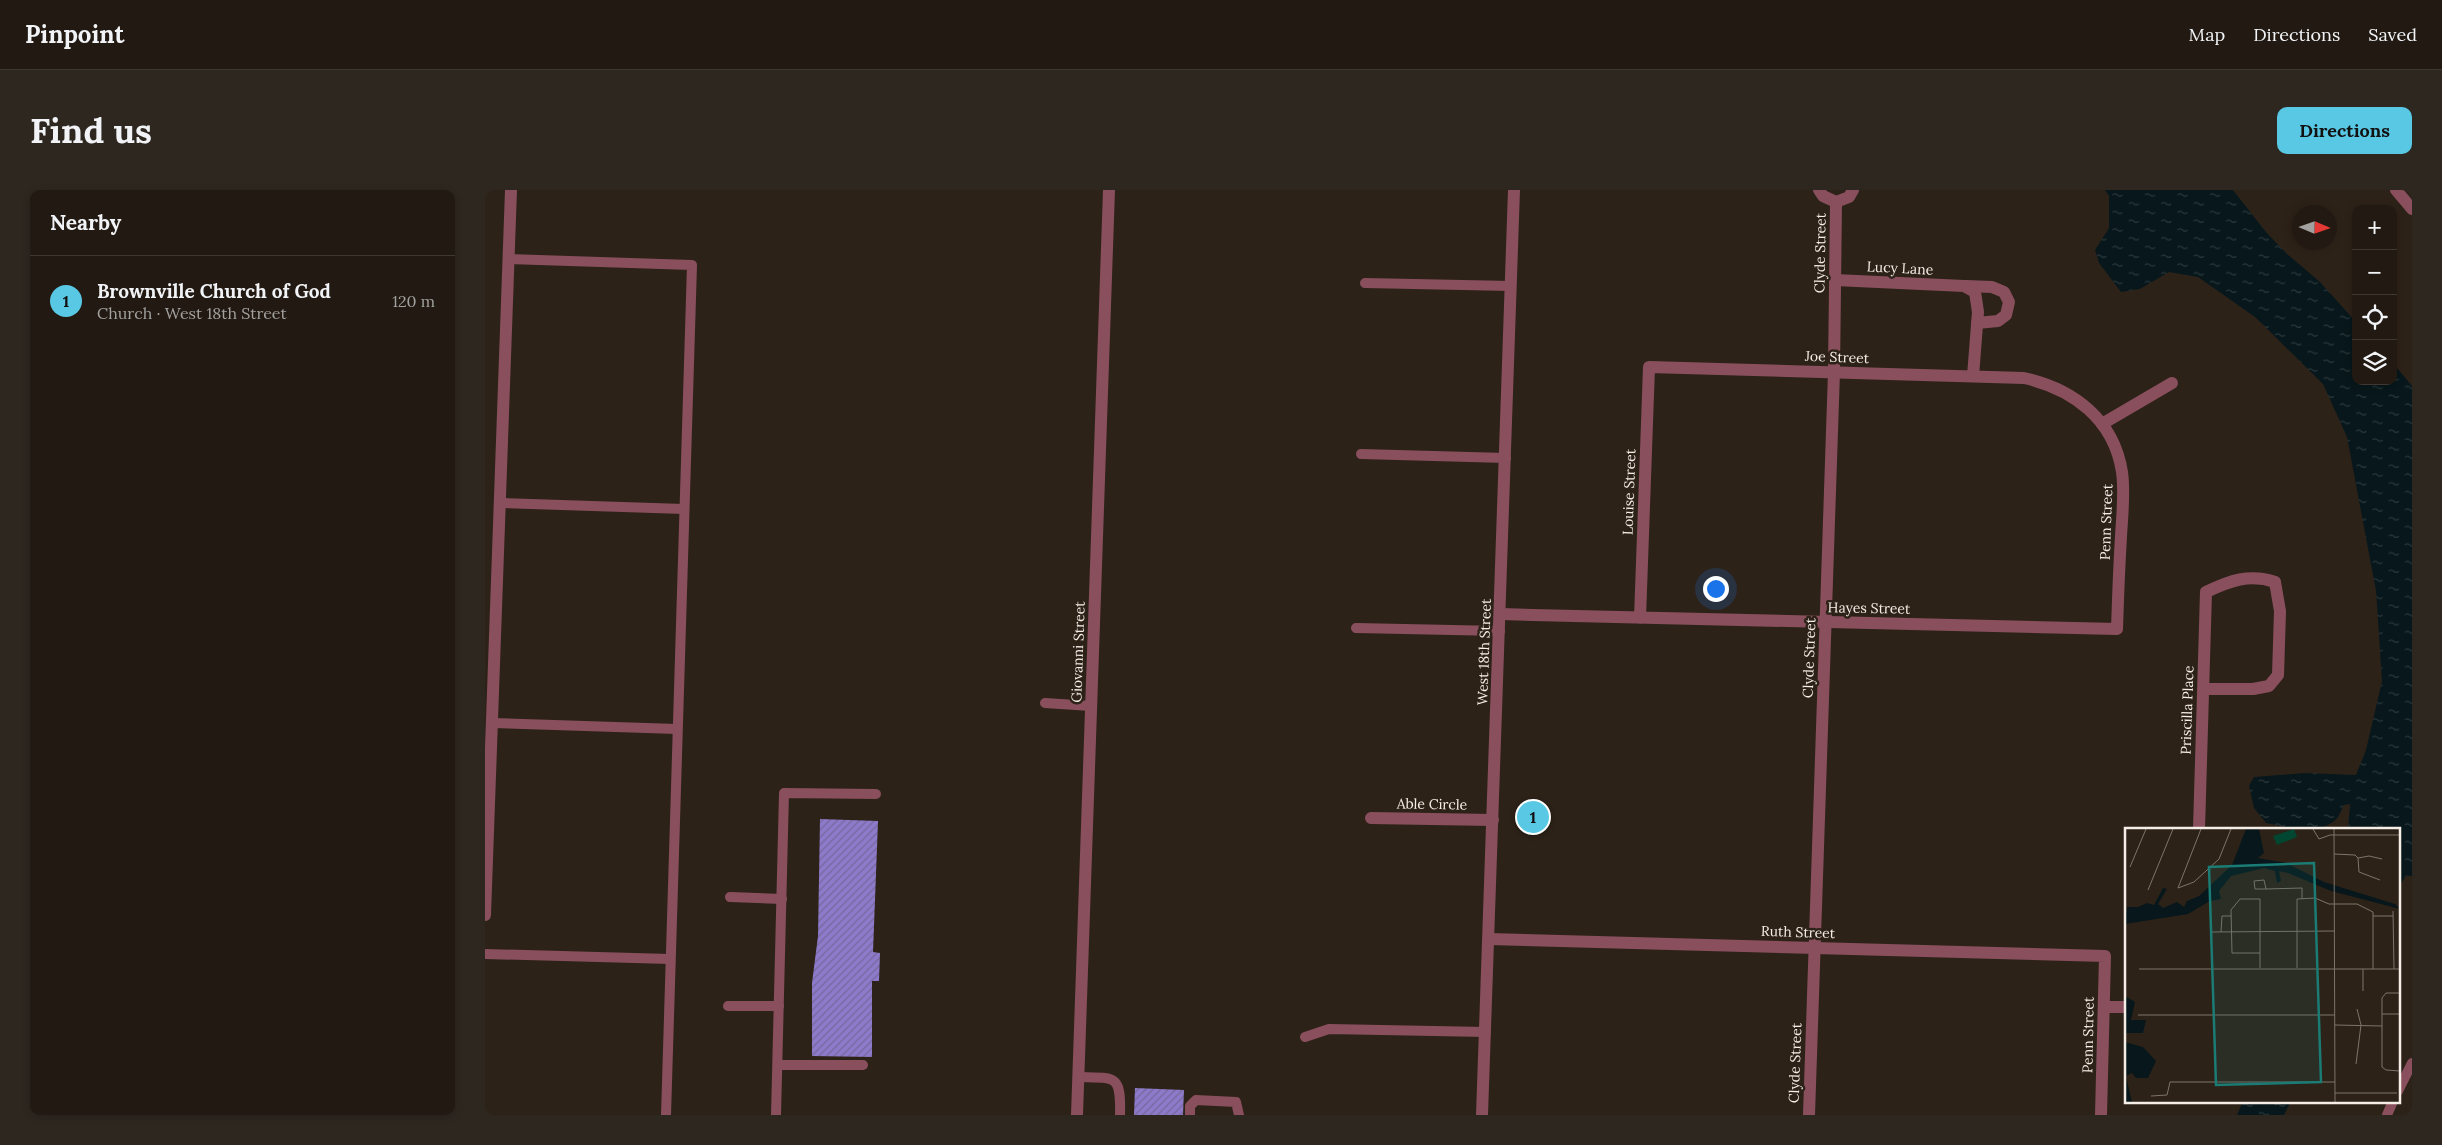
<!DOCTYPE html>
<html lang="en">
<head>
<meta charset="utf-8">
<style>
	:root { --surface:#221a12; --page:#2e2720; --text:#f1f3f6; --muted:#a2a19f; --line:#3f3832; --accent:#59c8e4 }
	body { margin:0; font-family:Lora,serif; background:var(--page); color:var(--text) }
	.controls { position:absolute; right:15px; top:15px; display:grid; overflow:hidden; border-radius:10px; box-shadow:0 2px 8px #0003 }
	.controls button { width:45px; height:45px; display:grid; place-items:center; padding:0; border:0; border-bottom:1px solid var(--line); background:var(--surface); color:var(--text); font:25px sans-serif }
	.compass { position:absolute; left:1807px; top:15px; width:45px; height:45px; border-radius:50%; background:var(--surface); box-shadow:0 2px 8px #0003; rotate:92deg }
	.you { position:absolute; left:1230px; top:398px; width:18px; height:18px; margin:-12px; border:4px solid #fff; border-radius:50%; background:#1a73e8; box-shadow:0 0 0 8px #1a73e833 }
	.badge { display:grid; place-items:center; width:32px; height:32px; border-radius:50%; background:var(--accent); color:#111; font-size:16px; font-weight:700 }
	.pin { position:absolute; translate:-50% -50%; border:2px solid #fff; box-shadow:0 1px 5px #0006 }
	.list { margin:0; padding:0; list-style:none }
	h2 { display:flex; justify-content:space-between; align-items:center; height:65px; margin:0; padding:0 20px; font-size:21px }
	h2 small { font-size:16px; font-weight:400; color:var(--muted) }
	.list li { display:grid; grid-template-columns:32px 1fr auto; gap:15px; align-items:center; box-sizing:border-box; height:90px; padding:0 20px; border-top:1px solid var(--line) }
	.list b { display:block; font-size:19px; white-space:nowrap }
	.list p { margin:0; font-size:16px; white-space:nowrap; color:var(--muted) }
	.list em { font-size:16px; font-style:normal; color:var(--muted) }
	.icon { flex:none; width:28px; height:28px; fill:none; stroke:currentColor; stroke-width:2; stroke-linecap:round; stroke-linejoin:round }
	.map { position:relative; flex:none; width:1927px; height:925px; overflow:hidden; border-radius:10px }
	header { display:flex; align-items:center; gap:30px; box-sizing:border-box; height:70px; padding:0 25px; background:var(--surface); border-bottom:1px solid var(--line) }
	header strong { font-size:24px }
	nav { display:flex; gap:28px; margin-inline-start:auto; font-size:18px }
	.intro { display:flex; align-items:center; justify-content:space-between; box-sizing:border-box; height:120px; padding:0 30px }
	h1 { margin:0; font-size:35px }
	.button { padding:12px 22px; border-radius:10px; background:var(--accent); color:#111; font-size:18px; font-weight:700 }
	main { display:flex; gap:30px; padding:0 30px }
	aside { flex:1; background:var(--surface); border-radius:10px; box-shadow:0 2px 8px #0003 }
	.map>svg:first-child { display:block }
</style>
</head>
<body>
<header>
<strong>Pinpoint</strong>
<nav><a>Map</a><a>Directions</a><a>Saved</a></nav>
</header>
<div class="intro"><h1>Find us</h1><a class="button">Directions</a></div>
<main>
<aside>
<h2>Nearby<small></small></h2>
<ul class="list">
<li><span class="badge">1</span><div><b>Brownville Church of God</b><p>Church · West 18th Street</p></div><em>120 m</em></li>
</ul>
</aside>
<div class="map">
<svg width="1927" height="925" viewBox="0 0 1927 925">
	<defs>
		<pattern id="water-ripples" width="26" height="14" patternUnits="userSpaceOnUse" patternTransform="scale(1.25)"><rect width="26" height="14" fill="#07171b"/><path d="M2 4q2-2 4 0t4 0M15 11q2-2 4 0t4 0" fill="none" stroke="#2c393c"/></pattern>
		<pattern id="building-hatch" width="6" height="6" patternUnits="userSpaceOnUse" patternTransform="scale(1.25)"><rect width="6" height="6" fill="#8d7aca"/><path d="M-1 1l2-2M0 6l6-6M5 7l2-2" fill="none" stroke="#76689b"/></pattern>
	</defs>
	<rect width="100%" height="100%" fill="#2d2218"/>
	<!-- water -->
	<g fill="url(#water-ripples)">
		<path d="M1620 0H1748L1781 42 1801 63 1835 92 1871 132V191H1908V173L1927 196V686H1921L1913 698V639H1863L1865 614 1859 615C1856 620 1854 628 1849 631 1830 646 1802 637 1781 633L1769 618 1764 596 1769 587 1820 583 1871 585 1881 560 1897 491 1891 401 1862 247 1838 194 1770 127 1713 87 1684 82 1655 99 1636 102 1614 73 1610 60 1624 38V6Z"/>
		<polygon points="1758,911 1806,911 1799,925 1752,925"/>
	</g>
	<!-- building -->
	<g fill="url(#building-hatch)">
		<polygon points="335,629 393,631 388,762 395,763 394,791 387,791 387,867 327,866 327,793 333,746"/>
		<polygon points="650,898 699,900 698,925 649,925"/>
	</g>
	<g fill="none" stroke-linecap="round" stroke-linejoin="round">
		<!-- lane -->
		<g stroke="#894f5d" stroke-width="10">
			<polyline points="23,69 207,75 181,925"/>
			<polyline points="880,93 1026,96"/>
			<polyline points="876,264 1021,268"/>
			<polyline points="15,313 199,319"/>
			<polyline points="871,438 1015,441"/>
			<polyline points="560,513 606,516"/>
			<polyline points="7,533 192,539"/>
			<polyline points="245,707 297,709"/>
			<polyline points="0,764 185,769"/>
			<polyline points="243,816 294,816"/>
			<polyline points="820,847 844,839 1001,842"/>
			<polyline points="293,875 378,875"/>
			<path d="M593 887C631 888 636 884 635 925"/>
			<polyline points="1913,901 1927,873"/>
			<polyline points="291,925 299,603 391,604"/>
			<polyline points="705,925 705,916 711,910 751,912 754,925"/>
			<polyline points="1902,925 1908,911"/>
		</g>
		<!-- street -->
		<g stroke="#894f5d" stroke-width="12">
			<polyline points="1334,0 1338,6 1351,12 1364,7 1368,0"/>
			<polyline points="1911,0 1927,19"/>
			<polyline points="1350,90 1479,96 1490,102 1493,122 1488,186"/>
			<polyline points="1481,96 1507,97 1519,102 1524,112 1521,125 1513,131 1492,133"/>
			<polyline points="1617,234 1687,193"/>
			<path d="M1016 424C1221 430 1426 434 1632 439 1633 408 1634 378 1636 347 1637 326 1640 303 1637 282 1629 230 1589 199 1539 188L1164 177 1155 428"/>
			<polyline points="886,628 1008,630"/>
			<path d="M1714 639 1721 402C1744 391 1765 383 1790 392L1795 421 1793 485 1784 496 1768 499H1718"/>
			<polyline points="0,725 26,0"/>
			<polyline points="1004,749 1620,766 1616,925"/>
			<polyline points="1619,817 1641,817"/>
			<polyline points="592,925 624,0"/>
			<polyline points="997,925 1029,0"/>
			<polyline points="1324,925 1349,182 1351,12"/>
		</g>
	</g>
	<g text-anchor="middle" stroke-width="5" stroke-linejoin="round" paint-order="stroke">
		<!-- street labels -->
		<g font-size="14" fill="#f5eee7" stroke="#2d2218">
			<text transform="translate(1335 63) rotate(-89)" y="5">Clyde Street</text>
			<text transform="translate(1415 78) rotate(3)" y="5">Lucy Lane</text>
			<text transform="translate(1352 167) rotate(2)" y="5">Joe Street</text>
			<text transform="translate(1144 302) rotate(-88)" y="5">Louise Street</text>
			<text transform="translate(1621 332) rotate(-88)" y="5">Penn Street</text>
			<text transform="translate(1384 418) rotate(1)" y="5">Hayes Street</text>
			<text transform="translate(593 462) rotate(-88)" y="5">Giovanni Street</text>
			<text transform="translate(999 462) rotate(-88)" y="5">West 18th Street</text>
			<text transform="translate(1324 468) rotate(-88)" y="5">Clyde Street</text>
			<text transform="translate(1702 520) rotate(-88)" y="5">Priscilla Place</text>
			<text transform="translate(947 614) rotate(1)" y="5">Able Circle</text>
			<text transform="translate(1313 742) rotate(2)" y="5">Ruth Street</text>
			<text transform="translate(1603 845) rotate(-89)" y="5">Penn Street</text>
			<text transform="translate(1310 873) rotate(-88)" y="5">Clyde Street</text>
		</g>
	</g>
	<!-- overview -->
	<g transform="translate(1640 638)">
		<rect width="275" height="275" fill="#2d2218"/>
		<path d="M169 1 172 9 152 17 148 8Z" fill="#004630"/>
		<path d="M121 1H134L139 25 133 30 161 35 199 54 270 76 275 81 206 63 163 45 154 43 156 53 152 55 150 43 139 40 106 48 94 63 96 71 85 73 63 86 0 96 2 79H13L22 75 29 77 38 60 42 61 33 76 38 80 52 74 59 79 62 73 74 68 107 37ZM0 168 10 174 6 192H21L18 205H0ZM0 214 18 219 31 233 23 250H11L7 245 1 248 7 274H0Z" fill="#07171b"/>
		<path fill="none" stroke="#7d746b" stroke-width="1" d="M188 1 194 11 205 7H275M209 1 210 274M209 26 230 27 233 30 234 44 255 52M233 30 244 28 257 31M5 39 21 1M53 60 69 54 94 31 106 1M53 60 76 1M141 61 139 52 129 53 130 61H141L177 60V71M23 62 48 1M268 83 269 141M248 88H268M87 104 210 103M96 104 97 88H106M135 125H107L106 82 115 71H135V140M172 140V71L190 70 204 76H232L248 84V141M14 141H275M238 141V163M275 165H261L257 170V239L261 242 275 243M257 186H275M13 187H210M210 197 257 198M231 236 236 197 232 181M210 265H272M26 268 42 267 45 254H210"/>
		<path fill="#1a7c74" fill-opacity="0.15" stroke="#1a7c74" stroke-width="2.5" d="M189 35 196 254 91 257 84 39Z"/>
		<rect width="275" height="275" fill="none" stroke="#f5eee7" stroke-width="2.5"/>
	</g>
</svg>
<div class="controls">
<button>+</button>
<button>−</button>
<button><svg class="icon" aria-label="locate" viewBox="0 0 24 24"><circle cx="12" cy="12" r="6"/><path d="M12 2v4M12 18v4M2 12h4M18 12h4"/></svg></button>
<button><svg class="icon" aria-label="layers" viewBox="0 0 24 24"><path d="M12 4l9 5-9 5-9-5zM3 14l9 5 9-5"/></svg></button>
</div>
<svg class="compass" viewBox="-18 -18 36 36"><path d="M0-13l5 13h-10z" fill="#e53935"/><path d="M0 13l5-13h-10z" fill="#a2a19f"/></svg>
<div class="you"></div>
<div class="pin badge" style="left:1048px;top:627px">1</div>
</div>
</main>
</body>
</html>
